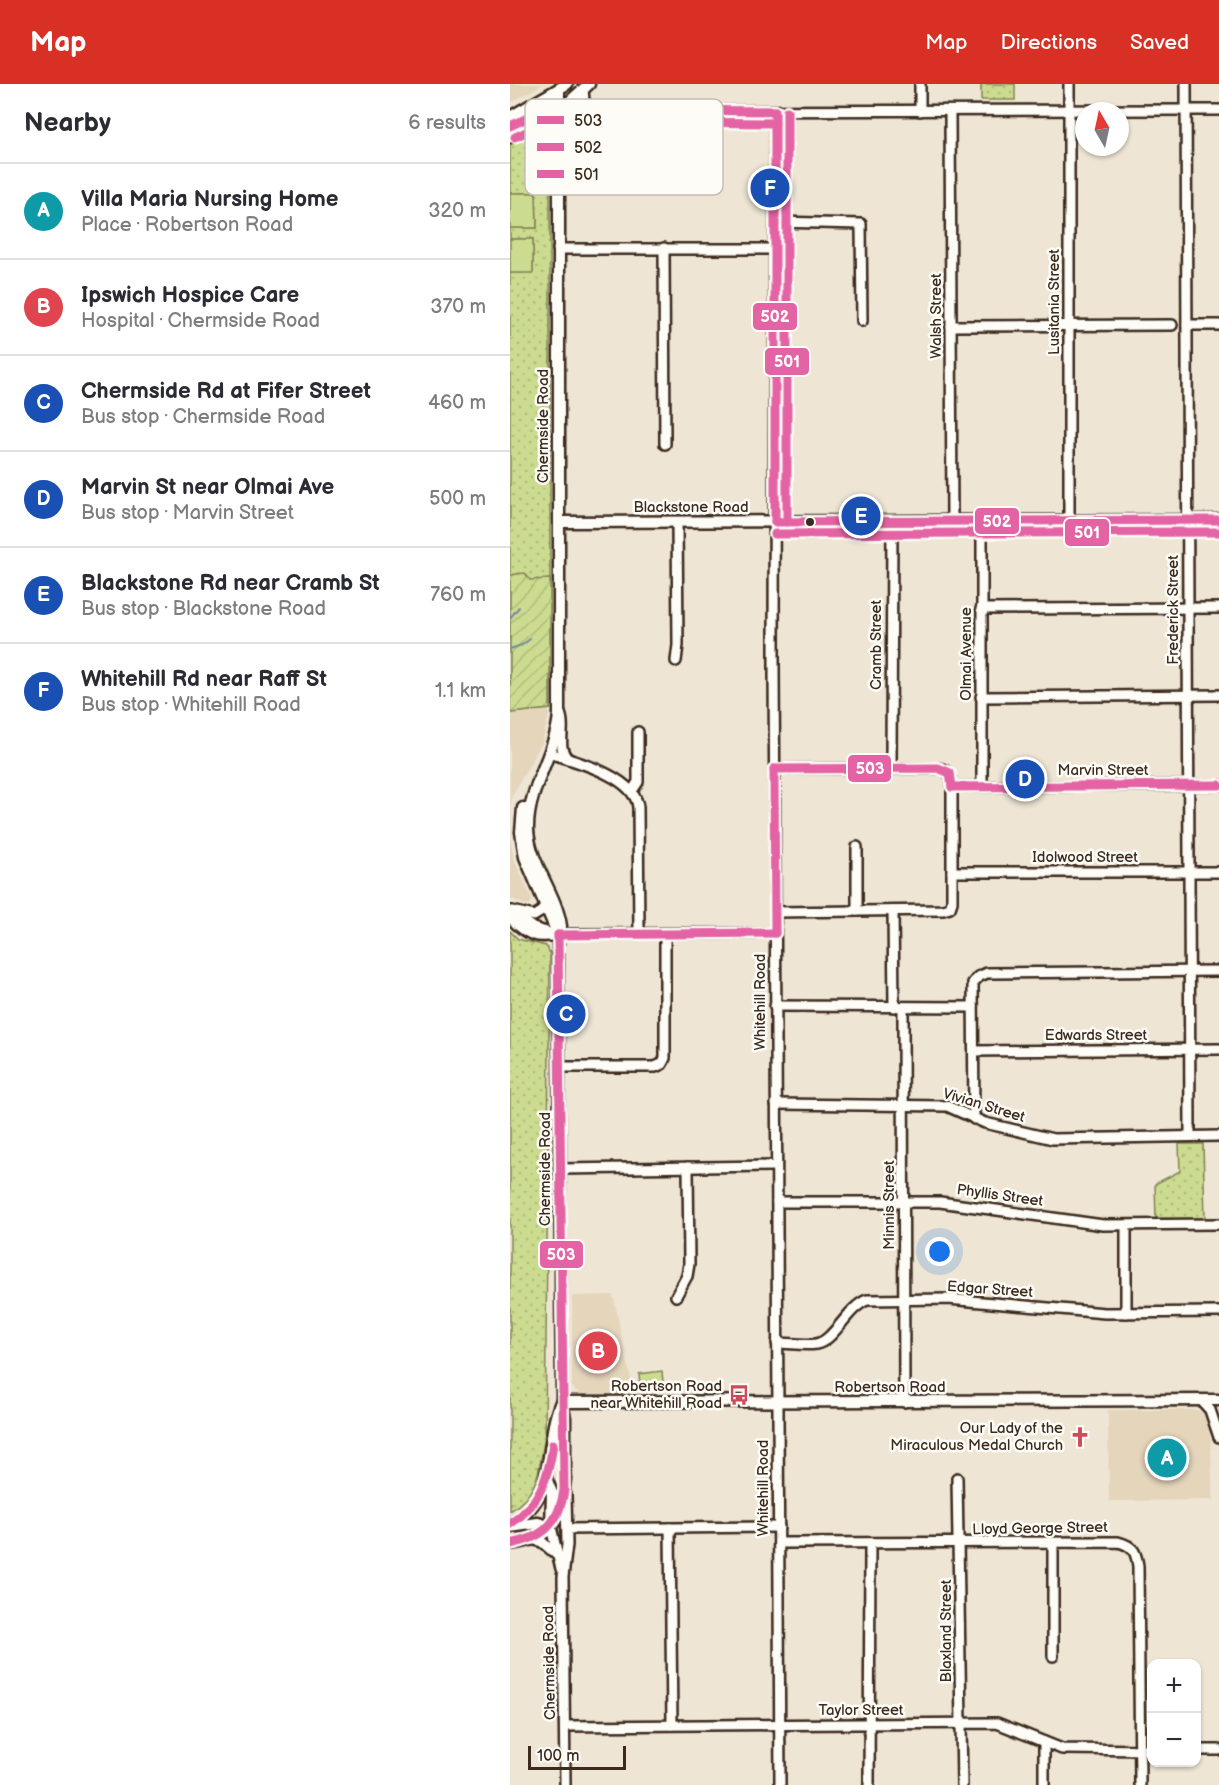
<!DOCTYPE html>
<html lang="en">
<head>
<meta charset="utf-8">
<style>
	:root { --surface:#fff; --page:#f7f7f7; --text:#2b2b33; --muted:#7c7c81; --line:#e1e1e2; --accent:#d93025 }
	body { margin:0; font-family:"Balsamiq Sans",sans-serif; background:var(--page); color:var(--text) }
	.controls { position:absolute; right:18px; bottom:18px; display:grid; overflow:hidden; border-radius:12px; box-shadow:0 2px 4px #0004 }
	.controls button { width:54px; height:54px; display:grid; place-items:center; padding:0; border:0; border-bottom:2px solid var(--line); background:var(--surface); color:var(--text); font:30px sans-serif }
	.compass { position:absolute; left:565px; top:18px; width:54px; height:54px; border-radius:50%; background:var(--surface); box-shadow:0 2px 4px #0004; rotate:351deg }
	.scale { position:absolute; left:18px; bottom:15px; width:98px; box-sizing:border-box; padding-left:6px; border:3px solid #3b2a1e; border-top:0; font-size:16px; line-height:21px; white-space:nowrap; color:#3b2a1e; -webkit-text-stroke:4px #fdfcf7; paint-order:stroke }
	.you { position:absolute; left:430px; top:1168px; width:21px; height:21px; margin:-15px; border:4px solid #fff; border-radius:50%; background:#1a73e8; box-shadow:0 0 0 9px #1a73e833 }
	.badge { display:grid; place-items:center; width:39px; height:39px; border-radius:50%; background:var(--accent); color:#fff; font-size:20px; font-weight:700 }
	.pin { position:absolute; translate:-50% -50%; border:3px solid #fff; box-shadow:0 2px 6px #0006 }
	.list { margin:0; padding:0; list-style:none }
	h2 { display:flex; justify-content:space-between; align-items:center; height:78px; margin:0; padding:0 24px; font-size:26px }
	h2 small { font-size:20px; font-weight:400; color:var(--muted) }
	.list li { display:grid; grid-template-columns:39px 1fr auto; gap:18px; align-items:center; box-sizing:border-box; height:96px; padding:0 24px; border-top:2px solid var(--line) }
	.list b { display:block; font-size:22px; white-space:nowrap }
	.list p { margin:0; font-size:20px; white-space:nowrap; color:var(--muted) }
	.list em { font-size:20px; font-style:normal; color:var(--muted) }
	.map { position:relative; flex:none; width:709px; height:1701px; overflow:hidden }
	header { display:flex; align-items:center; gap:36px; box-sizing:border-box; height:84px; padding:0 30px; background:var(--accent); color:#fff }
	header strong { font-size:28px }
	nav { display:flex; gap:33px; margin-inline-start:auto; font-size:21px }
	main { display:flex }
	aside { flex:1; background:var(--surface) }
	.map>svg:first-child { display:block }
</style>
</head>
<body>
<header>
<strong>Map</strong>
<nav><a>Map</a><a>Directions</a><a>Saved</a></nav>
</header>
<main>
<aside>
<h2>Nearby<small>6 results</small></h2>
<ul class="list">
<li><span class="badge" style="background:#0f9aa8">A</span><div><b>Villa Maria Nursing Home</b><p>Place · Robertson Road</p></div><em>320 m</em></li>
<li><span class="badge" style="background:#e0444e">B</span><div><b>Ipswich Hospice Care</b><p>Hospital · Chermside Road</p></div><em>370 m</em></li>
<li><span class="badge" style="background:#1a4fb4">C</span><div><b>Chermside Rd at Fifer Street</b><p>Bus stop · Chermside Road</p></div><em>460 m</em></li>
<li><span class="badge" style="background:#1a4fb4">D</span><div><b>Marvin St near Olmai Ave</b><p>Bus stop · Marvin Street</p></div><em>500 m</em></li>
<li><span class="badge" style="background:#1a4fb4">E</span><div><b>Blackstone Rd near Cramb St</b><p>Bus stop · Blackstone Road</p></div><em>760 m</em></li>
<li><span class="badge" style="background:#1a4fb4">F</span><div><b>Whitehill Rd near Raff St</b><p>Bus stop · Whitehill Road</p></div><em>1.1 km</em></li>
</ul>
</aside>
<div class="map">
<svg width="709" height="1701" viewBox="0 0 709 1701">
	<defs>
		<pattern id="grass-dots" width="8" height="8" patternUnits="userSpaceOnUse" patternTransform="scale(1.5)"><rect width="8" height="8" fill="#cbdb8f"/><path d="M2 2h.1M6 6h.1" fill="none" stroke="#afbc7b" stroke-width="1.8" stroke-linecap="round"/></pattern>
		<pattern id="garden-furrows" width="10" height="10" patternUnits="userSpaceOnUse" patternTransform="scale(1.5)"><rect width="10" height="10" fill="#cbdb8f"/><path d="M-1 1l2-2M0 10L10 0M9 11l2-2" fill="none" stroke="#afbc7b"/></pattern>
	</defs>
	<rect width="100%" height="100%" fill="#eee5d4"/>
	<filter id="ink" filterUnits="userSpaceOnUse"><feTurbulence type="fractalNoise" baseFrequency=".0167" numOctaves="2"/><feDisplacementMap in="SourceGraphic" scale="12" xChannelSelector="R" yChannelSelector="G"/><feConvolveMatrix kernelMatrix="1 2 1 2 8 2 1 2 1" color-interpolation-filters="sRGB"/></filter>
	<g filter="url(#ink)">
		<!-- built -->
		<g fill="#e4d5bb">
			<polygon points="0,0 33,0 0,19"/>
			<polygon points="40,625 32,658 2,712 0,721 0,629"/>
			<polygon points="0,752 3,774 22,815 20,820 15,821 0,814"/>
			<polygon points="103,1211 124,1310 69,1310 62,1302 62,1212"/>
			<polygon points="598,1326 688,1326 695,1331 700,1345 703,1416 599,1417"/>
		</g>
		<!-- grass -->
		<g fill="url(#grass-dots)" stroke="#838256" stroke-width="1.5">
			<rect x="471" y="0" width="34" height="16"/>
			<polygon points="31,49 37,54 40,63 40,625 0,629 0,189 23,188 23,155 0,155 0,144 27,144 26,109 0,109 0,57"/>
			<path d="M0 847 8 855 36 862 40 869 35 1352C29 1383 30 1409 0 1427Z"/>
			<polygon points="669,1060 693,1060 695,1135 646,1136 645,1100 670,1087"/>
		</g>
		<!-- garden -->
		<polygon fill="url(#garden-furrows)" stroke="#838256" stroke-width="1.5" points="15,489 20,496 40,495 40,625 0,629 0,491"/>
		<!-- pitch -->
		<g fill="#cbdb8f" stroke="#838256" stroke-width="1.5">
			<polygon points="0,109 26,109 27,144 0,144"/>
			<rect x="0" y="155" width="23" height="34"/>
			<polygon points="152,1287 153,1298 130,1301 129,1290"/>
		</g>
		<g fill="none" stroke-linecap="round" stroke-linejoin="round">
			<!-- stream -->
			<g stroke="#74899f" stroke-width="2">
				<polyline points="0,534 9,523"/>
				<polyline points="0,565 12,561 20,555"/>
			</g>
			<!-- minor casing -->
			<g stroke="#3b2a1e" stroke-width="14">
				<g id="minor">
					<polyline points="410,0 410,27"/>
					<polyline points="559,0 559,436"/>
					<polyline points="676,0 680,1052"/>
					<polyline points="73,5 74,17 82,28"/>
					<polyline points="49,27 709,26"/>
					<polyline points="265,27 264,580 270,1701"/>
					<polyline points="440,27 442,437"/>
					<polyline points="265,138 351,140 352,237"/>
					<polyline points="154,164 155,360"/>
					<polyline points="48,165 264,165"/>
					<polyline points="677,241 709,241"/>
					<polyline points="441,242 662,241"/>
					<polyline points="472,437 472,702"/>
					<polyline points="471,525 709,524"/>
					<polyline points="166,577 168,561 167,438"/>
					<polyline points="471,613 709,611"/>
					<path d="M50 629C57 645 45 662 58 675"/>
					<path d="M39 669C64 677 125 692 128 723L129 850"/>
					<polyline points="381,684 382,437"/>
					<path d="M264 685 428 684C440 686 441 692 442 703V818L440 824 433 826 265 828"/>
					<polyline points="442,703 709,701"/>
					<polyline points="122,707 128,698 128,648"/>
					<polyline points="347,763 347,827"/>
					<polyline points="442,788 709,788"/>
					<polyline points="0,827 23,844 43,850"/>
					<polyline points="2,827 24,832 32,827 35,820"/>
					<polyline points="383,827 384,923"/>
					<path d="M0 834C24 859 31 852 62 850L265 849"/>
					<polyline points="265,922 463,923"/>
					<polyline points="393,923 394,1318"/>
					<polyline points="464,967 709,965"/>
					<polyline points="50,983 145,983 152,980 155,974 155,850"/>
					<polyline points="266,1020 437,1022 475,1039 543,1055 709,1052"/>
					<polyline points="464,1035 463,899 468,893 477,889 709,887"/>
					<polyline points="50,1085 266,1082"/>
					<polyline points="267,1118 430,1118 593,1141 709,1140"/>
					<polyline points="616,1141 616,1229"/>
					<polyline points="166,1212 177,1192 179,1180 178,1083"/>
					<path d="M267 1259C280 1259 294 1262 306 1260 324 1257 337 1224 357 1216L438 1215 595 1229 709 1228"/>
					<polyline points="691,1316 700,1326 709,1353"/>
					<polyline points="447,1394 452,1701"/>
					<polyline points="41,1443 51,1485"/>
					<polyline points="160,1444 162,1641"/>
					<polyline points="57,1445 269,1443"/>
					<polyline points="21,1455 32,1458 48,1472"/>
					<path d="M269 1459 608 1458C623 1462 626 1467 628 1482L630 1701"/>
					<polyline points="543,1459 543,1572"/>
					<polyline points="55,1642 487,1639 552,1665 642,1666"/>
					<polyline points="534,1658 534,1701"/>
					<polyline points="686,1666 709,1666"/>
					<polyline points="55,1701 53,1493 57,1461 56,1410"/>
					<polyline points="359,1701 360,1460"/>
				</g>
			</g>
			<!-- major casing -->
			<g stroke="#3b2a1e" stroke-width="15">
				<g id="major">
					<polyline points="0,33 57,0"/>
					<polyline points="0,42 34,26 49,27"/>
					<polyline points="0,53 49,27 79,0"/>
					<polyline points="49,438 709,436"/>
					<polyline points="13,724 11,748 15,773 48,851"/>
					<polyline points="52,1318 709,1316"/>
					<polyline points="36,1394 42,1409 41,1443"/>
					<path d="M0 1440C51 1412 32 1361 51 1318"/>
					<polyline points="0,1443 28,1439 41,1443"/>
					<path d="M0 1460C43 1456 52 1434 55 1395V1334L52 1318 48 851 51 842C46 808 20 781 18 746 17 704 46 670 49 630V5"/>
				</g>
			</g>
			<!-- minor -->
			<use href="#minor" stroke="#fdfcf7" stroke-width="9"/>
			<!-- major -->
			<use href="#major" stroke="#fdfcf7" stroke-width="10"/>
			<!-- bus-1 casing -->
			<g stroke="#fdfcf7" stroke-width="14">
				<g id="bus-1">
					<polyline points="264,685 428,684 440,689 442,703"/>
					<polyline points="264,685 265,849"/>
					<polyline points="442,703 709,701"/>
					<polyline points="48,851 265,849"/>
					<path d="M0 1440C29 1421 39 1393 43 1360"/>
					<path d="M0 1460C33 1454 49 1440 54 1406L48 851"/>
				</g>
			</g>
			<!-- bus-2 casing -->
			<g stroke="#fdfcf7" stroke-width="14">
				<g id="bus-2">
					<polyline points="265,27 265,438"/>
					<polyline points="0,42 37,25 265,27"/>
					<polyline points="265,438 709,436"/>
				</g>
			</g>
			<!-- bus-3 casing -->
			<g stroke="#fdfcf7" stroke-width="14">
				<g id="bus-3">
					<polyline points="277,27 277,438"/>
					<polyline points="5,53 40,37 265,39"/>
					<polyline points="265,450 709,448"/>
				</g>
			</g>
			<!-- bus-1 -->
			<use href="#bus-1" stroke="#e463a4" stroke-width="9"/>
			<!-- bus-2 -->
			<use href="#bus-2" stroke="#e463a4" stroke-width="9"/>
			<!-- bus-3 -->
			<use href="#bus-3" stroke="#e463a4" stroke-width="9"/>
		</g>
	</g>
	<!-- icons -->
	<defs>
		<g id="bus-bare" transform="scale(1.62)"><path d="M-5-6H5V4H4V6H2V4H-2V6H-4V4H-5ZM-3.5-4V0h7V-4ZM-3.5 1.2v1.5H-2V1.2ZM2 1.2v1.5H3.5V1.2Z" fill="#d1495b" stroke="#fdfcf7" stroke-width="2.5" paint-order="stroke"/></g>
		<g id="church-bare" transform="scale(1.62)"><path d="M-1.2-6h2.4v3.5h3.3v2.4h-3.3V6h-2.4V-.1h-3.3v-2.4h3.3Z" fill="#d1495b" stroke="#fdfcf7" stroke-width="2.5" paint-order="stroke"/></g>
	</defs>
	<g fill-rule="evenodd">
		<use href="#bus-bare" x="229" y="1311"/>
		<use href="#church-bare" x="570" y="1353"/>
	</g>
	<!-- markers -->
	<circle fill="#3b2a1e" stroke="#fdfcf7" stroke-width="2" cx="300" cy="438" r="5"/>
	<g text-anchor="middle" stroke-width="5" stroke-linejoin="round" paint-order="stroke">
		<!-- street labels -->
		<g font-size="15" fill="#3b2a1e" stroke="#fdfcf7">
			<text transform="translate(544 218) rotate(-90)" y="5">Lusitania Street</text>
			<text transform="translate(426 232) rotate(-90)" y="5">Walsh Street</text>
			<text transform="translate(33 342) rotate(-90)" y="5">Chermside Road</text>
			<text x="181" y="428">Blackstone Road</text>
			<text transform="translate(663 526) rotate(-90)" y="5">Frederick Street</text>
			<text transform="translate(366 561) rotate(-90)" y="5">Cramb Street</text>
			<text transform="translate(456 570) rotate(-90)" y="5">Olmai Avenue</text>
			<text x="593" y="691">Marvin Street</text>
			<text x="575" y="778">Idolwood Street</text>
			<text transform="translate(250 918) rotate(-90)" y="5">Whitehill Road</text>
			<text x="586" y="956">Edwards Street</text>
			<text transform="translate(474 1021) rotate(17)" y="5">Vivian Street</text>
			<text transform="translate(35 1085) rotate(-90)" y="5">Chermside Road</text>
			<text transform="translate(490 1111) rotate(8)" y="5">Phyllis Street</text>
			<text transform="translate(379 1121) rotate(-90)" y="5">Minnis Street</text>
			<text transform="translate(480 1205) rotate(4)" y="5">Edgar Street</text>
			<text x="380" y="1308">Robertson Road</text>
			<text transform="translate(253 1404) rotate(-90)" y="5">Whitehill Road</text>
			<text transform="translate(530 1444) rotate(-1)" y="5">Lloyd George Street</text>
			<text transform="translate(436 1547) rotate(-90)" y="5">Blaxland Street</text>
			<text transform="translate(39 1579) rotate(-91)" y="5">Chermside Road</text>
			<text x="351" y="1631">Taylor Street</text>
		</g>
		<!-- poi labels -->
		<g font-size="15" fill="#3b2a1e" stroke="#fdfcf7" text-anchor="end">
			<text x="212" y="1307">Robertson Road<tspan x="212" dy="17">near Whitehill Road</tspan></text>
			<text x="553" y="1349">Our Lady of the<tspan x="553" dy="17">Miraculous Medal Church</tspan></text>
		</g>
	</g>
	<!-- legend -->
	<rect x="15" y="15" width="198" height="96" rx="9" fill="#fdfcf7" stroke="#c3bdb6" stroke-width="1.5"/>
	<rect x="27" y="32" width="27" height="8" fill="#e463a4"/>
	<rect x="27" y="59" width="27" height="8" fill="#e463a4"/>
	<rect x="27" y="86" width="27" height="8" fill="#e463a4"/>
	<g font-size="16" fill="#3b2a1e">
		<text x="64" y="42">503</text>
		<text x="64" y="69">502</text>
		<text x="64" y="96">501</text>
	</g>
	<g stroke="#fdfcf7" stroke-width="2">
		<rect x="242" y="218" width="46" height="29" rx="6" fill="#e463a4"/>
		<rect x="254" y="263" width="46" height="29" rx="6" fill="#e463a4"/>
		<rect x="464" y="423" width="46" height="28" rx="6" fill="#e463a4"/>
		<rect x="554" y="434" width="46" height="29" rx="6" fill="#e463a4"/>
		<rect x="337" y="670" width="45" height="29" rx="6" fill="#e463a4"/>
		<rect x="29" y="1156" width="45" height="29" rx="6" fill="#e463a4"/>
	</g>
	<g font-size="16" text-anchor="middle" font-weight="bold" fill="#fff">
		<text x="265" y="238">502</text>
		<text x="277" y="283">501</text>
		<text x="487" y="443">502</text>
		<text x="577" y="454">501</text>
		<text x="360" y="690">503</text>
		<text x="51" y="1176">503</text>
	</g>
</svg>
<div class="controls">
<button>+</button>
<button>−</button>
</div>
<svg class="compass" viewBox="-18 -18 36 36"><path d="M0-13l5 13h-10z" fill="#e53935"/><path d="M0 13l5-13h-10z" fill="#7c7c81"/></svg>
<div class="scale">100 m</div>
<div class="you"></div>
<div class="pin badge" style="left:657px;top:1374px;background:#0f9aa8">A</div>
<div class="pin badge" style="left:88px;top:1267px;background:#e0444e">B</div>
<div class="pin badge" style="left:56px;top:930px;background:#1a4fb4">C</div>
<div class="pin badge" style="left:515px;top:695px;background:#1a4fb4">D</div>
<div class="pin badge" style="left:351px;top:432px;background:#1a4fb4">E</div>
<div class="pin badge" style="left:260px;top:104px;background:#1a4fb4">F</div>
</div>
</main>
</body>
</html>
